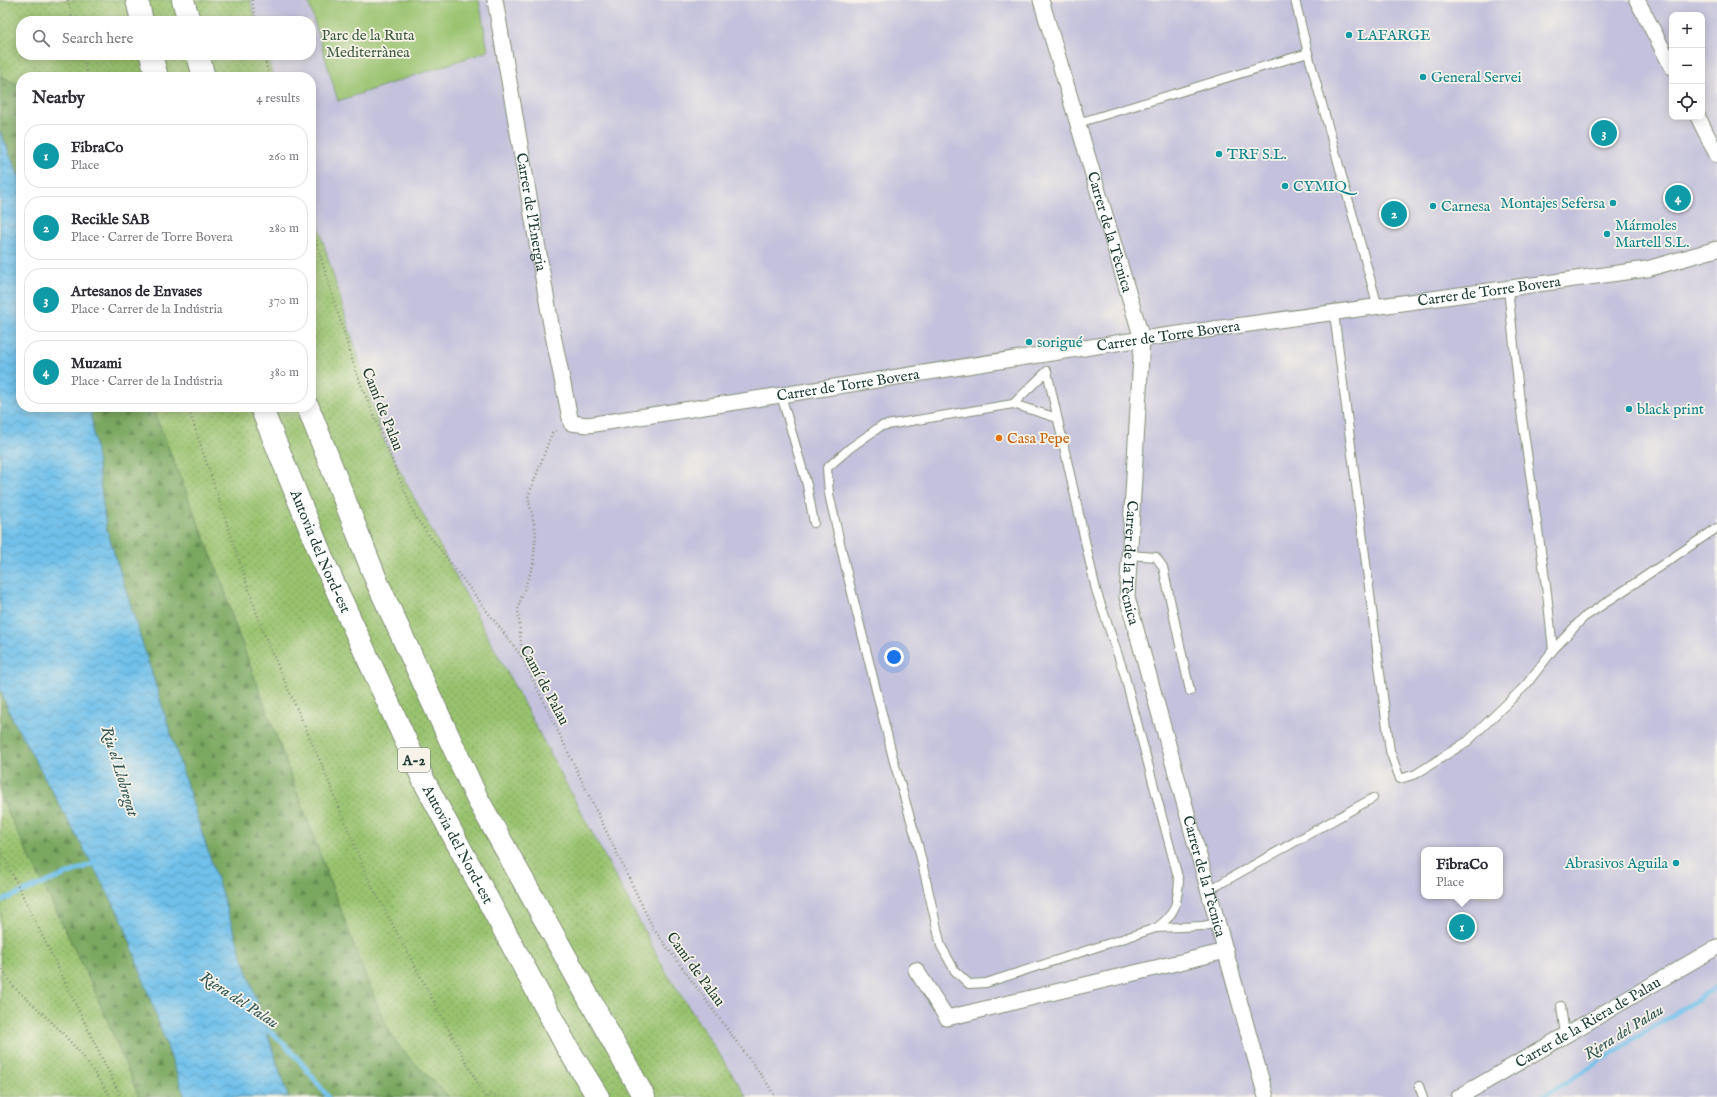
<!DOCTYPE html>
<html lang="en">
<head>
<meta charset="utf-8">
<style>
	:root { --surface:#fff; --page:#f7f7f7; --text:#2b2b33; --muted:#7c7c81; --line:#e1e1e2; --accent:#ea580c }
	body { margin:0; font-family:"IM FELL English",serif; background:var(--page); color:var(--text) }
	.controls { position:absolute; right:12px; top:12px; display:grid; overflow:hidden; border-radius:8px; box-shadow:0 2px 10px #0003 }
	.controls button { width:36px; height:36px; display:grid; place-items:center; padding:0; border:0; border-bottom:1px solid var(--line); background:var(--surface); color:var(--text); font:20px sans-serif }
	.you { position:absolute; left:894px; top:657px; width:14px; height:14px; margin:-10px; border:3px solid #fff; border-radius:50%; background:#1a73e8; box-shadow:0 0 0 6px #1a73e833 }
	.badge { display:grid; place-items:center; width:26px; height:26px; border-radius:50%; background:var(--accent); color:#fff; font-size:13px; font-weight:700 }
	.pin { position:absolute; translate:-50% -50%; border:2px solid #fff; box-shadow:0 1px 4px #0006 }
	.popup { position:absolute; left:1421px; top:847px; width:82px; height:52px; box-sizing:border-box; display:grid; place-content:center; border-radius:8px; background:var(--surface); filter:drop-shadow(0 1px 3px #0005); font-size:13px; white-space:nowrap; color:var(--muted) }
	.popup b { font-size:15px; color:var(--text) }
	.popup::after { content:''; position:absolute; left:50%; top:100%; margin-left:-8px; border:8px solid transparent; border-top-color:var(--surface) }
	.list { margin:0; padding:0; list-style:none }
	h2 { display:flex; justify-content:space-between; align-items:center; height:52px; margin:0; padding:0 16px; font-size:17px }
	h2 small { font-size:13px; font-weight:400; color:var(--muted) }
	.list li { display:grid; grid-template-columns:26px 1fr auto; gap:12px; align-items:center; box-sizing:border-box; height:64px; margin:0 8px 8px; padding:0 8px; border:1px solid var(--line); border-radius:16px }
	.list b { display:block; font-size:15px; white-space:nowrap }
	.list p { margin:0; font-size:13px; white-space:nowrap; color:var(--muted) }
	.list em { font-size:13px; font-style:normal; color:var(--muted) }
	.icon { flex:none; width:22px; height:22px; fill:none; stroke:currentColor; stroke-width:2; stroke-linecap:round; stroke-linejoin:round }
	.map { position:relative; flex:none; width:1717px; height:1097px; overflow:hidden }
	.search { position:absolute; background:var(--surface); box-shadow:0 2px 10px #0003; left:16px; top:16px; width:300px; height:44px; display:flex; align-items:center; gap:10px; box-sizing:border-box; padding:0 14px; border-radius:16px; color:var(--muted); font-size:15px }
	.panel { position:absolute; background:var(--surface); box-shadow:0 2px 10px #0003; left:16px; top:72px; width:300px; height:340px; border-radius:16px }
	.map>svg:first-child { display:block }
</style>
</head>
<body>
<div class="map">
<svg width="1717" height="1097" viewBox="0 0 1717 1097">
	<defs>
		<pattern id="grass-dots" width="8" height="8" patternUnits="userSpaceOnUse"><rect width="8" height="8" fill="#99c26e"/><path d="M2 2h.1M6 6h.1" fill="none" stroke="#7c9f5b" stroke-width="1.8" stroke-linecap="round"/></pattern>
		<pattern id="forest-firs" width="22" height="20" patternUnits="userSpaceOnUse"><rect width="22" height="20" fill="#7aa861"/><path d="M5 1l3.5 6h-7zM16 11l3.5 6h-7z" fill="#638a51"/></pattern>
		<pattern id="water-waves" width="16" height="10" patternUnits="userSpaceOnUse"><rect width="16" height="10" fill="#6fc0ea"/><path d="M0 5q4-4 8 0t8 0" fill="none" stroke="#5b9dbe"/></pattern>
	</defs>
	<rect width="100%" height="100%" fill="#f7f3e8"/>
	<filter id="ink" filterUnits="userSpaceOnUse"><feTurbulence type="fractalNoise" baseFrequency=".025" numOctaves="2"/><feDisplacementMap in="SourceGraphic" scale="8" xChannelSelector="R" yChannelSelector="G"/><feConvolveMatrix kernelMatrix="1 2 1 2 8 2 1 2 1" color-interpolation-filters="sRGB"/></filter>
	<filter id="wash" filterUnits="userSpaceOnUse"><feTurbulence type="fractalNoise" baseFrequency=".012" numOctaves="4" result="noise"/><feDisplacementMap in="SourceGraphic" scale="16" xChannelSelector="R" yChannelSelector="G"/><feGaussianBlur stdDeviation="0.9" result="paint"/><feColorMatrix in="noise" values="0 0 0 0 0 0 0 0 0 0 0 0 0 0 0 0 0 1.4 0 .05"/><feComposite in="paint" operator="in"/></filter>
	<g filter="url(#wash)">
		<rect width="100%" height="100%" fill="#e7dfba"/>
		<!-- industrial -->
		<path fill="#c3c1db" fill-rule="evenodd" d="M250 0H1717V1097H747L666 972 382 437 311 202V77H273L267 55H311V21H256ZM1672 15H1702V117H1672ZM1424 850H1500V896H1424Z"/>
		<!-- grass -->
		<g fill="url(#grass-dots)" stroke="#5c8051">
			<polygon points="0,0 250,0 256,21 21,21 21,55 267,55 273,77 21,77 21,86 0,76"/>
			<path d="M311 202 382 437 666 972 747 1097H449C432 1078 409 1061 394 1039 382 1021 377 1000 367 981L233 619 223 585 152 407H311Z"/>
			<polygon points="0,796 94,989 139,1097 0,1097"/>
		</g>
		<!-- forest -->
		<g fill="url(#forest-firs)" stroke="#4c724a">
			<polygon points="0,76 21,86 21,181 0,131"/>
			<path d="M90 407H152L223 585 233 620 367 981C377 1000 382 1021 394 1039 409 1061 432 1078 449 1097H288L200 827 106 527Z"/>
			<polygon points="0,689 12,718 122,919 185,1097 139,1097 94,989 0,796"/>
		</g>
		<!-- green -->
		<polygon fill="#99c26e" stroke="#5c8051" points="308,0 479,0 488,51 338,101"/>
		<!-- water -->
		<polygon fill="url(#water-waves)" stroke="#477e8f" points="0,131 21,181 21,407 90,407 106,527 200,827 288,1097 185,1097 122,919 12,718 0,689"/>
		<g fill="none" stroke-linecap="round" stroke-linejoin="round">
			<!-- stream -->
			<g stroke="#6fc0ea" stroke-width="5">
				<polyline points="0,901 97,862"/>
				<path d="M261 1025C286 1041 310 1073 328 1097"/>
				<polyline points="1542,1097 1717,987"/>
			</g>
		</g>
	</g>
	<g filter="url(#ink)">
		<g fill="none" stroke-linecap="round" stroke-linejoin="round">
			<!-- service casing -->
			<g stroke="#838e77" stroke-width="10">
				<g id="service">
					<polyline points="1295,0 1308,53 1378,307"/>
					<polyline points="1078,123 1308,53"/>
					<polyline points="1334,313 1390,751 1400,779 1416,774 1468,741 1526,685 1553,650 1547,593 1521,411 1508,289"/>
					<polyline points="781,395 807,485 814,523"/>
					<path d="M1013 404 1047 371 1096 590 1124 673 1179 881C1177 904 1176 914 1156 928L986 983 969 984 955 971 941 946 918 845 894 762 846 569 829 494 827 468 850 448 881 426 1013 404 1057 418"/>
					<polyline points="1129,555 1156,557 1163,567 1190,691"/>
					<polyline points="1553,650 1583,618 1717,528"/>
					<polyline points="1209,890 1373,798"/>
					<polyline points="1157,928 1203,926 1218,923"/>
					<polyline points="1561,1006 1565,1035"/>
					<polyline points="1419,1086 1423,1097"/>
				</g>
			</g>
			<!-- minor casing -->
			<g stroke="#838e77" stroke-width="17">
				<g id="minor">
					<path id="s1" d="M495 0 552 330 571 423 588 425 1142 339 1647 269 1717 249"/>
					<path id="s2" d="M1041 0 1142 339 1127 597 1266 1097"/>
					<polyline points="1637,0 1672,67"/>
					<polyline points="1698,117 1717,155"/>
					<polyline points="916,970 947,1018 1226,951"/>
					<path id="s3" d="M1459 1097 1717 947"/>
				</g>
			</g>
			<!-- motorway casing -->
			<g stroke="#838e77" stroke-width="24">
				<g id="motorway">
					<polyline points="137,0 142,21"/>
					<polyline points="183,0 189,21"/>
					<polyline points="151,55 157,77"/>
					<polyline points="198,55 204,77"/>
					<path id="s4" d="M261 407 323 560 424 781 567 1047 598 1097"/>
					<polyline points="308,407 377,582 477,798 644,1097"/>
				</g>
			</g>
			<!-- path -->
			<g stroke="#838e77" stroke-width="2.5" stroke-dasharray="1 3" stroke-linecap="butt">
				<polyline points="68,0 73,21"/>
				<polyline points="252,0 256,21"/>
				<polyline points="82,55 88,77"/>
				<polyline points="264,55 269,77"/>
				<polyline points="311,225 356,372 416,518 522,657 653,928 769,1086 775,1097"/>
				<polyline points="188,407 263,632 324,770 368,879 485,1097"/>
				<polyline points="522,657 518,607 533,565 536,532 528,497 552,433 559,430"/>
				<polyline points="0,849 121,1097"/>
				<polyline points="0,966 13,986 60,1030 83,1056 111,1097"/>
				<polyline points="487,1097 492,1095 500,1097"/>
			</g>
			<!-- service -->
			<use href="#service" stroke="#fff" stroke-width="8"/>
			<!-- minor -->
			<use href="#minor" stroke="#fff" stroke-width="15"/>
			<!-- motorway -->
			<use href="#motorway" stroke="#fff" stroke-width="22"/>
		</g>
	</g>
	<!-- markers -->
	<g fill="#0f9aa8" stroke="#f7f3e8" stroke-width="1.5">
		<circle cx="1349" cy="35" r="4"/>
		<circle cx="1423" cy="77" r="4"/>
		<circle cx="1219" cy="154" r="4"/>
		<circle cx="1285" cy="186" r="4"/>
		<circle cx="1613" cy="203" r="4"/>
		<circle cx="1433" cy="206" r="4"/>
		<circle cx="1607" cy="234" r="4"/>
		<circle cx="1029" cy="342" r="4"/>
		<circle cx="1629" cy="409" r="4"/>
		<circle cx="1676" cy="863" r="4"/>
	</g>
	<circle fill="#e8710a" stroke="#f7f3e8" stroke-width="1.5" cx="999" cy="438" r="4"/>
	<g text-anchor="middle" stroke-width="3.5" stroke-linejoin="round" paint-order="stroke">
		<!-- shield labels -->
		<rect fill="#f7f3e8" stroke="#60746a" stroke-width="1" x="398" y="748" width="32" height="24" rx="3"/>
		<g font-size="14" font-weight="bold" fill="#1f3d34">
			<text x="414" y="765">A-2</text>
		</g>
		<!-- park labels -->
		<g font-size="15" fill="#3e5e42" stroke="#f7f3e8">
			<text x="368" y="40">Parc de la Ruta<tspan x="368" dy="17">Mediterrànea</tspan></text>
		</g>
		<!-- culture labels -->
		<g font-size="15" fill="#0d838f" stroke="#f7f3e8" text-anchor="start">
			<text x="1357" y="40">LAFARGE</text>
			<text x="1431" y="82">General Servei</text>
			<text x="1227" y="159">TRF S.L.</text>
			<text x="1293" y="191">CYMIQ</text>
			<text x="1605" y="208" text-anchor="end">Montajes Sefersa</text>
			<text x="1441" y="211">Carnesa</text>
			<text x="1615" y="230">Mármoles<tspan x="1615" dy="17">Martell S.L.</tspan></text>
			<text x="1037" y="347">sorigué</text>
			<text x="1637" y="414">black print</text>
			<text x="1668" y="868" text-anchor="end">Abrasivos Aguila</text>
		</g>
		<!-- street labels -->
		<g font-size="15" fill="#1f3d34" stroke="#f7f3e8">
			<text dy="5" stroke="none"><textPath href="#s1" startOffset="215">Carrer de l'Energia</textPath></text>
			<text dy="5" stroke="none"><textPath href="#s2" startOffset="242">Carrer de la Tècnica</textPath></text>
			<text dy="5" stroke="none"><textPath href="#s1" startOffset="1358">Carrer de Torre Bovera</textPath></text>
			<text dy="5" stroke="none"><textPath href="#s1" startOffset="1034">Carrer de Torre Bovera</textPath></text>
			<text dy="5" stroke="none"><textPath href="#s1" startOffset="710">Carrer de Torre Bovera</textPath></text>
			<text transform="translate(383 409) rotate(68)" y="5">Camí de Palau</text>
			<text dy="5" stroke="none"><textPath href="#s4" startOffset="156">Autovia del Nord-est</textPath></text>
			<text dy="5" stroke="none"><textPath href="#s2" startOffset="578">Carrer de la Tècnica</textPath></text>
			<text transform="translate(545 685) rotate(62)" y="5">Camí de Palau</text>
			<text dy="5" stroke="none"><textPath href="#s4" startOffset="480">Autovia del Nord-est</textPath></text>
			<text dy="5" stroke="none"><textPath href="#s2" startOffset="902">Carrer de la Tècnica</textPath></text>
			<text transform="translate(696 969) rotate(54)" y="5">Camí de Palau</text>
			<text dy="5" stroke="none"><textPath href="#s3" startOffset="149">Carrer de la Riera de Palau</textPath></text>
		</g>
		<!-- food labels -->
		<g font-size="15" fill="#c56008" stroke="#f7f3e8" text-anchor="start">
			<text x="1007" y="443">Casa Pepe</text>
		</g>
		<!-- water labels -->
		<g font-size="16" font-style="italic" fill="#2f5758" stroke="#f7f3e8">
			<text transform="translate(121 771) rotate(73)" y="6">Riu el Llobregat</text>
			<text transform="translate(240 999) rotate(33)" y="6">Riera del Palau</text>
			<text transform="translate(1623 1031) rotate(-32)" y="6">Riera del Palau</text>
		</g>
	</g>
</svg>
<div class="controls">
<button>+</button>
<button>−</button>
<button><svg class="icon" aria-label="locate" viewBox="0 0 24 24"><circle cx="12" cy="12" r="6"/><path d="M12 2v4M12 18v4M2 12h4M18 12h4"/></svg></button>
</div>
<div class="you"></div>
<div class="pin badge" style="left:1462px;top:927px;background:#0f9aa8">1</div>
<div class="popup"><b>FibraCo</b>Place</div>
<div class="pin badge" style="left:1394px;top:214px;background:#0f9aa8">2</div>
<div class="pin badge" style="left:1604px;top:133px;background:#0f9aa8">3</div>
<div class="pin badge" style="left:1678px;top:198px;background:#0f9aa8">4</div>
<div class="search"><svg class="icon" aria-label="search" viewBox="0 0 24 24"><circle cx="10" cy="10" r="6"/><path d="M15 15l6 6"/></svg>Search here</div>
<section class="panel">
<h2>Nearby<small>4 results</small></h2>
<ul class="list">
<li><span class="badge" style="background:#0f9aa8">1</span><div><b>FibraCo</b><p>Place</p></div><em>260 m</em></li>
<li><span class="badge" style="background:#0f9aa8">2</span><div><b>Recikle SAB</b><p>Place · Carrer de Torre Bovera</p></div><em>280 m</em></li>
<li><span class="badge" style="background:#0f9aa8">3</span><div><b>Artesanos de Envases</b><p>Place · Carrer de la Indústria</p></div><em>370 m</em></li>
<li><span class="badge" style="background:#0f9aa8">4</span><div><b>Muzami</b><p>Place · Carrer de la Indústria</p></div><em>380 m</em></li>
</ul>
</section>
</div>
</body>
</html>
